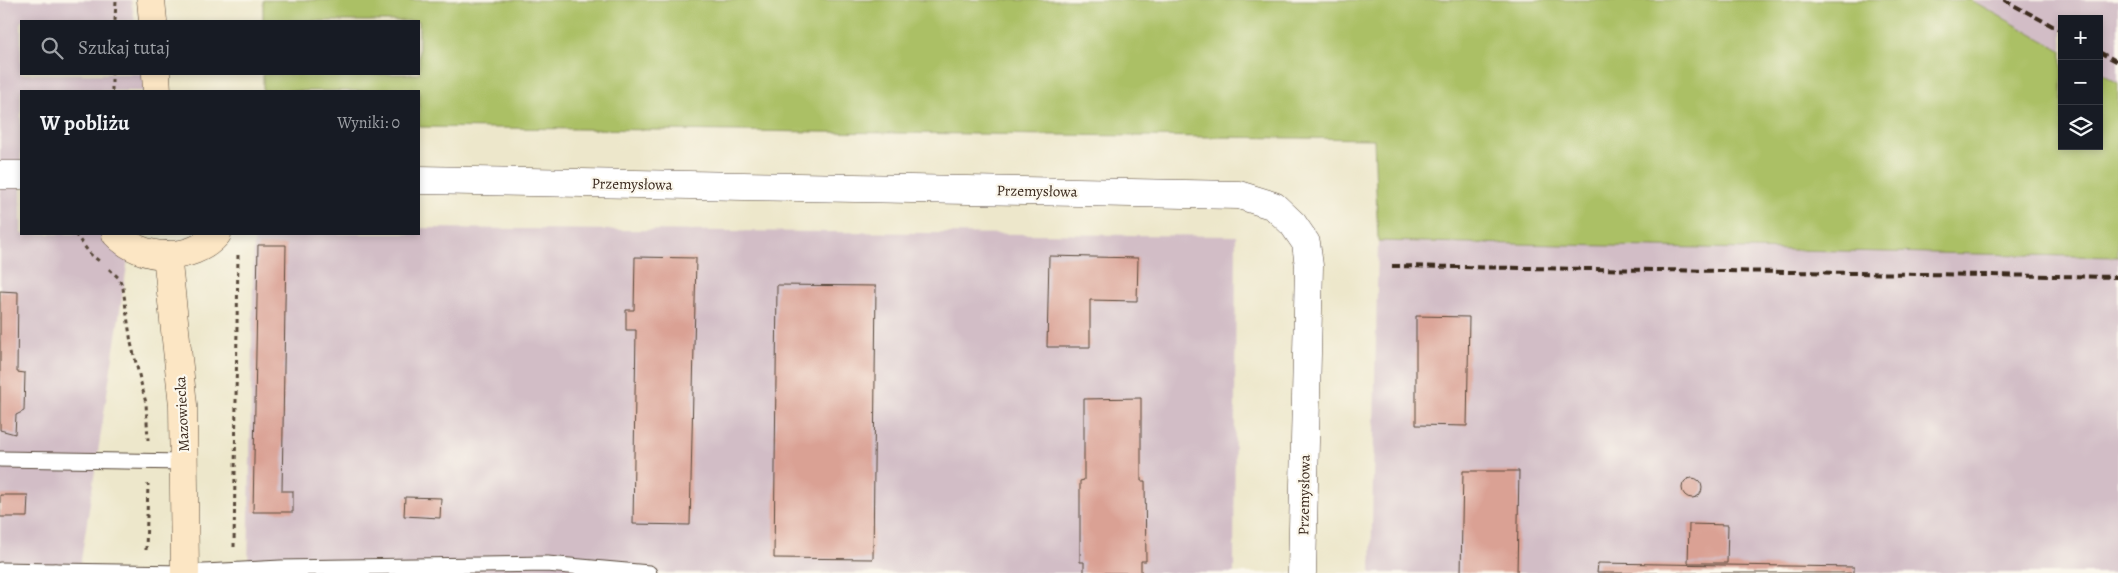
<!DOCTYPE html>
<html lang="pl">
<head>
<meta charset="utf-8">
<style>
	:root { --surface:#171b24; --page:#20242c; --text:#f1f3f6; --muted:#9ea1a6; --line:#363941 }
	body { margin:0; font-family:Alegreya,serif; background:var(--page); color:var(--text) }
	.controls { position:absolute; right:15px; top:15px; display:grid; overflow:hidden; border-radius:0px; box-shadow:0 2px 8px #0003 }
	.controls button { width:45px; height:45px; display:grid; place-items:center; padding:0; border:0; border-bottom:1px solid var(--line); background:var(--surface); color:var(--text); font:25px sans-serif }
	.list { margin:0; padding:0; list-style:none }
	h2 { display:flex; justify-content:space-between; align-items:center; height:65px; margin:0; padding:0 20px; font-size:21px }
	h2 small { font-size:16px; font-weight:400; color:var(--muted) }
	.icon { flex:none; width:28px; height:28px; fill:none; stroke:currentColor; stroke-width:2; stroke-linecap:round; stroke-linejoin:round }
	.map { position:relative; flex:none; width:2118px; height:573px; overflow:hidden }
	.search { position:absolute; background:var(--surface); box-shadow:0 2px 8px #0003; left:20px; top:20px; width:400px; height:55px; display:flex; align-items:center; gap:12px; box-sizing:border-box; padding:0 18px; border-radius:0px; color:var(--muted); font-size:19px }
	.panel { position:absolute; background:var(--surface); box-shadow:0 2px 8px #0003; left:20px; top:90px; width:400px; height:145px; border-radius:0px }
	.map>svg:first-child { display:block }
</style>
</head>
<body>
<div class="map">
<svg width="2118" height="573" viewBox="0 0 2118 573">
	<rect width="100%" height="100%" fill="#fbf7ec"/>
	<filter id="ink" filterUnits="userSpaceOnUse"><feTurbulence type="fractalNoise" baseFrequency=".02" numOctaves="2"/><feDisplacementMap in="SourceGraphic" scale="10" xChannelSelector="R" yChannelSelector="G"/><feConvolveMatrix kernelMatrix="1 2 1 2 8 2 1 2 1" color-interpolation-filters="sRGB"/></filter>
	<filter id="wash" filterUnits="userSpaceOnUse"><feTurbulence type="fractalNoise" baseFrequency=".0096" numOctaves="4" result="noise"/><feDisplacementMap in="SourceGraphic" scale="20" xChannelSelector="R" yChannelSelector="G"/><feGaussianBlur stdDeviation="1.12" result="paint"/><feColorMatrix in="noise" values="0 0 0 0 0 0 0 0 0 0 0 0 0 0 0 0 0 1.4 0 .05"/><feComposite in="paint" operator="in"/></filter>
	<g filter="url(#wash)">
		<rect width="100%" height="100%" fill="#ede7cb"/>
		<!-- industrial -->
		<g fill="#d2bdc6">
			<polygon points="0,0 131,0 135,21 21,21 21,74 145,74 148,91 21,91 21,234 132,234 79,573 0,573"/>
			<polygon points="1971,0 2118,0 2118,83 2099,72 2099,19 2062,19 2062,51"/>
			<polygon points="419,228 1236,236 1234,573 248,573 254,234 419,234"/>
			<polygon points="1378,241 2118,257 2118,573 1371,573"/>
		</g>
		<!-- green -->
		<polygon fill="#abc065" stroke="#737542" points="263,0 1971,0 2062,51 2062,146 2099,146 2099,72 2118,83 2118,257 1378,241 1374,139 419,127 419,91 263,91 263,74 419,74 419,21 263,21"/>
		<g id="blocks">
			<!-- building -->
			<g fill="#daa194">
				<polygon points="258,245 286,245 282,491 293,491 293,512 253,512"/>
				<polygon points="1049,256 1138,258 1137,301 1090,300 1090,347 1047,347"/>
				<polygon points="635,257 696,258 690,525 633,524 636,330 626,330 626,310 634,310"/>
				<polygon points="777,285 876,286 873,559 774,558"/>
				<polygon points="0,291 18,292 17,372 25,373 24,411 16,415 15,434 0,430"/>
				<polygon points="1416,316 1469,317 1467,426 1416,425"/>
				<polygon points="1141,398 1141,481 1145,481 1146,561 1141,561 1141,573 1084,573 1084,562 1080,562 1080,481 1084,480 1084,399"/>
				<polygon points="1463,471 1519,471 1517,573 1461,573"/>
				<circle cx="1692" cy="488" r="10"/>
				<polygon points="0,495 28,495 27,517 0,517"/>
				<polygon points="405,497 441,498 440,518 404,516"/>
				<polygon points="1689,524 1728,525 1727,563 1688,563"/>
				<polygon points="1598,563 1854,567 1854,573 1597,573"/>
			</g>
		</g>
	</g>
	<g filter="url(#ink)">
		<use href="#blocks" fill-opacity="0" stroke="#564638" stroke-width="1"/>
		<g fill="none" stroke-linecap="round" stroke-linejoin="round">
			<!-- lane casing -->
			<g stroke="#564638" stroke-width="17">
				<g id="lane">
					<polyline points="0,459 185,462"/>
					<polyline points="0,570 55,571"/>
					<polyline points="55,573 55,571 185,573 281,568 547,564 649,573"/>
				</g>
			</g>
			<!-- street casing -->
			<g stroke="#564638" stroke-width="29">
				<g id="street">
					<polyline points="0,175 21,175"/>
					<polyline points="419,180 1239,195 1274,206 1293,224 1306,243 1309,266 1302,573"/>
				</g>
			</g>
			<!-- secondary casing -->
			<g stroke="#564638" stroke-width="29">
				<g id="secondary">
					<polyline points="151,0 153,21"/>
					<polyline points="156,74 157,91"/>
					<path d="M116 234C141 261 192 263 217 234"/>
					<polyline points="167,255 183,405 185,573"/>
				</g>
			</g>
			<!-- path -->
			<g stroke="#564638" stroke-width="3" stroke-dasharray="4 4" stroke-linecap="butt">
				<polyline points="115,21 116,0"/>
				<polyline points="112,91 112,74"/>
				<polyline points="75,234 91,255 102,263"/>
				<polyline points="109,269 119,278 123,288 131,343 146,403 148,440"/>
				<polyline points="234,547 238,254"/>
				<polyline points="146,550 148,484"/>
			</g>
			<!-- lane -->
			<use href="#lane" stroke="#fff" stroke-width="15"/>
			<!-- street -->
			<use href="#street" stroke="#fff" stroke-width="28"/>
			<!-- secondary -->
			<use href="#secondary" stroke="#fce6c4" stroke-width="28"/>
			<!-- rail -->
			<g stroke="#3b2a1e" stroke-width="4" stroke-dasharray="8 4" stroke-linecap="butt">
				<polyline points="2004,0 2062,31"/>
				<polyline points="2099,52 2118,62"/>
				<polyline points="1392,266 2118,277"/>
			</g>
		</g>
	</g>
	<g text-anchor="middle" stroke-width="4.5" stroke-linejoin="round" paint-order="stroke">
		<!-- street labels -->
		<g font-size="15" fill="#3b2a1e" stroke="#fbf7ec">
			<text transform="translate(632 184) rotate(1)" y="5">Przemysłowa</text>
			<text transform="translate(1037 191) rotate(1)" y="5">Przemysłowa</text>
			<text transform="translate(182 414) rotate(-93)" y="5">Mazowiecka</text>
			<text transform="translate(1304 495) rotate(-89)" y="5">Przemysłowa</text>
		</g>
	</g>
</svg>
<div class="controls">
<button>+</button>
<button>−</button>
<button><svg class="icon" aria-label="layers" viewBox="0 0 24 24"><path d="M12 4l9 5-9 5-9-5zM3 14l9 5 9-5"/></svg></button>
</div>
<div class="search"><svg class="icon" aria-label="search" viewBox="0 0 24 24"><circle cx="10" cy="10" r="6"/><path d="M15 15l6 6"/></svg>Szukaj tutaj</div>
<section class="panel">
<h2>W pobliżu<small>Wyniki: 0</small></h2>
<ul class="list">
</ul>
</section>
</div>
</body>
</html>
